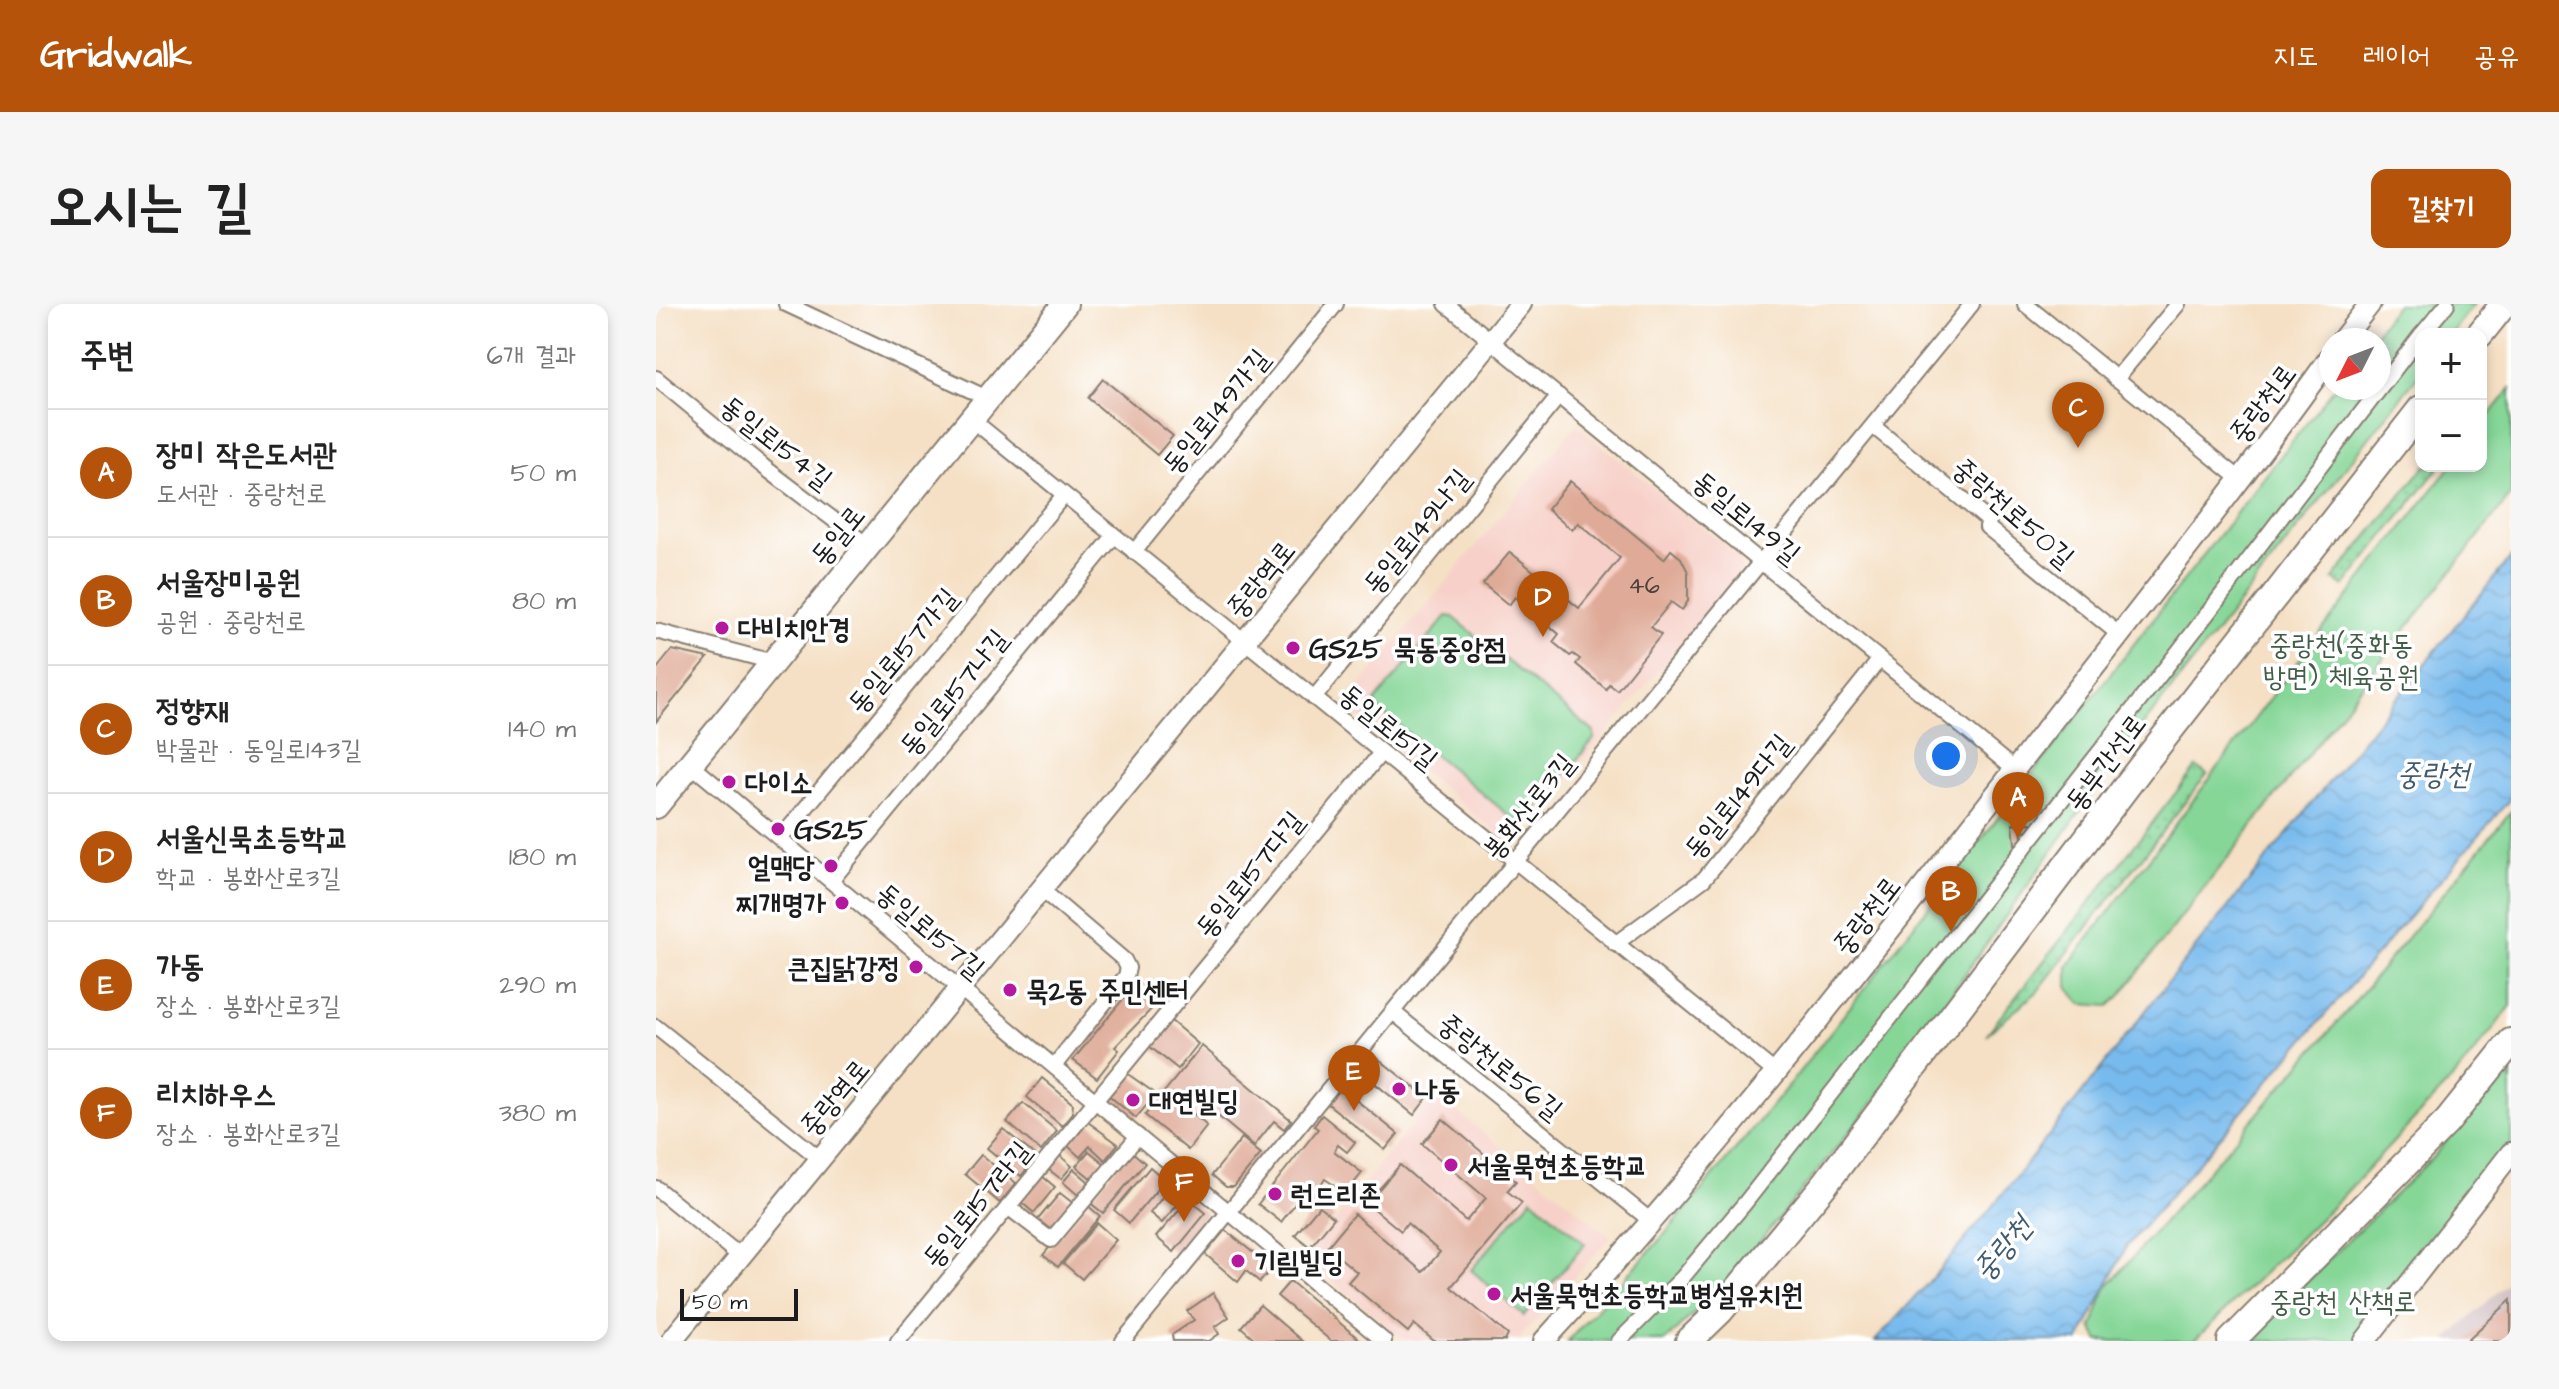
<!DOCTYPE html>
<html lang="ko">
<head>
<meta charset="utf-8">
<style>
	:root { --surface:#fff; --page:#f6f6f6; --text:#222; --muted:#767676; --line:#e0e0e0; --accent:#b45309 }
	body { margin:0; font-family:"Architects Daughter","Poor Story",sans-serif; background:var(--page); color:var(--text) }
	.controls { position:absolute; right:24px; top:24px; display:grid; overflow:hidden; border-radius:16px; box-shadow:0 4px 12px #0003 }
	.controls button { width:72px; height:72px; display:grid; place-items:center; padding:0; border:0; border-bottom:2px solid var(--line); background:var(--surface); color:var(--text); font:40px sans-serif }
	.compass { position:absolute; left:1663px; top:24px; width:72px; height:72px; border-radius:50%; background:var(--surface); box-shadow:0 4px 12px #0003; rotate:228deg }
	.scale { position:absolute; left:24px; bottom:20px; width:118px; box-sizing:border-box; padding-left:8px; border:4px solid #1c1c1c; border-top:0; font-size:22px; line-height:28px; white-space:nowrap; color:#1c1c1c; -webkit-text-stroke:6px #fff; paint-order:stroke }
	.you { position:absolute; left:1290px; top:452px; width:28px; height:28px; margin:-20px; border:6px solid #fff; border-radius:50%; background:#1a73e8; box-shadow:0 0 0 12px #1a73e833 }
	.badge { display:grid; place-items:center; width:52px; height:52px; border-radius:50%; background:var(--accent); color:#fff; font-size:26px; font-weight:700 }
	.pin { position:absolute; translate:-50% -66px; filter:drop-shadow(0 2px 4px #0008) }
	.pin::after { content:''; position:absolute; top:42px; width:28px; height:24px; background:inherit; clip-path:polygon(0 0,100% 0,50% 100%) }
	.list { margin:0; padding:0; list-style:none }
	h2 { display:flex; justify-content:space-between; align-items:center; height:104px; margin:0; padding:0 32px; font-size:34px }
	h2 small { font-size:26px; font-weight:400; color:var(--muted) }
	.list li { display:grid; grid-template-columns:52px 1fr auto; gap:24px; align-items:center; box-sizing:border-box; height:128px; padding:0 32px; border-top:2px solid var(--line) }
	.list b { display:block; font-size:30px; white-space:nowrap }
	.list p { margin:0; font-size:26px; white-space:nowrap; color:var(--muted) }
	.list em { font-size:26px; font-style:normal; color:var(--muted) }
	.map { position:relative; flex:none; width:1855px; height:1037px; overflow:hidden; border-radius:16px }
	header { display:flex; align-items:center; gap:48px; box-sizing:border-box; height:112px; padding:0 40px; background:var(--accent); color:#fff }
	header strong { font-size:38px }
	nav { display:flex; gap:44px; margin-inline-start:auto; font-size:28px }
	.intro { display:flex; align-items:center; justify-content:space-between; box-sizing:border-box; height:192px; padding:0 48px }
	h1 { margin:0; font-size:56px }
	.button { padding:20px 36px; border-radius:16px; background:var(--accent); color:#fff; font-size:28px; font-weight:700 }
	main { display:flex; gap:48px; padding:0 48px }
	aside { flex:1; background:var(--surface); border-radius:16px; box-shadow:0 4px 12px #0003 }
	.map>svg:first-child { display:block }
</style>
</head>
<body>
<header>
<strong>Gridwalk</strong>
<nav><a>지도</a><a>레이어</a><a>공유</a></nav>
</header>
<div class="intro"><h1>오시는 길</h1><a class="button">길찾기</a></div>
<main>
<aside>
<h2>주변<small>6개 결과</small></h2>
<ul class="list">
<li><span class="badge">A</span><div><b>장미 작은도서관</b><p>도서관 · 중랑천로</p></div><em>50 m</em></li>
<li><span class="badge">B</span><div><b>서울장미공원</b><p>공원 · 중랑천로</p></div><em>80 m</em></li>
<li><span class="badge">C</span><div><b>정향재</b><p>박물관 · 동일로143길</p></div><em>140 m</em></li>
<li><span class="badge">D</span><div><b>서울신묵초등학교</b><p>학교 · 봉화산로3길</p></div><em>180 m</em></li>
<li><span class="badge">E</span><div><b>가동</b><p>장소 · 봉화산로3길</p></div><em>290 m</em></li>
<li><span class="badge">F</span><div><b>리치하우스</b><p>장소 · 봉화산로3길</p></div><em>380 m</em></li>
</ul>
</aside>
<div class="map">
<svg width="1855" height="1037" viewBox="0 0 1855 1037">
	<defs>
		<pattern id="grass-dots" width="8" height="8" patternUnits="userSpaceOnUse" patternTransform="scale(2)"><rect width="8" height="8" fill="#85d697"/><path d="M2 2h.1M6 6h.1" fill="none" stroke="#72b782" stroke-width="1.8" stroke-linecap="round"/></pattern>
		<pattern id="water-waves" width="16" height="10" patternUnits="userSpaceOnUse" patternTransform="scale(2)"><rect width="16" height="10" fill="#77baed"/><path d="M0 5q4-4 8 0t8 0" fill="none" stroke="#669fcb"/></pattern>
	</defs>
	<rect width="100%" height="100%" fill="#fff"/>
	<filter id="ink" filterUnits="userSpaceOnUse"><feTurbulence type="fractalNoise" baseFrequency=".0125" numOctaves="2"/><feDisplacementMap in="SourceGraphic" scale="16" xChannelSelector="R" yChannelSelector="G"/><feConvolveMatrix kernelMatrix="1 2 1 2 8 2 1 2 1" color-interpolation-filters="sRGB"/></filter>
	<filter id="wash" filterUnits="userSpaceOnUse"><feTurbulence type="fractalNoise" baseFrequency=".006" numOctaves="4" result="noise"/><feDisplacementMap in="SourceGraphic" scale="32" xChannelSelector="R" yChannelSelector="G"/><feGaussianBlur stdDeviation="1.8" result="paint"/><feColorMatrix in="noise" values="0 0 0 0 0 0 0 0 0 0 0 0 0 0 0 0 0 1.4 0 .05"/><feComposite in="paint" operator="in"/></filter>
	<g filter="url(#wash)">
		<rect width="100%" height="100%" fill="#f5e0c5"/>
		<!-- built -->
		<g fill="#f7d1c9">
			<polygon points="920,121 1083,253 1086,266 861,536 851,538 688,401"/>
			<polygon points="780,790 955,933 861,1037 750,1037 649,954"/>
		</g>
		<!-- railway -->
		<polygon fill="#d2bfc1" points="1855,975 1855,1037 1790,1037"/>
		<!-- grass -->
		<g fill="url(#grass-dots)" stroke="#50795a" stroke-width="2">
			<polygon points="1769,162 1784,162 1688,283 1677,275"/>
			<polygon points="1540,463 1551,470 1381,688 1330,731"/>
		</g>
		<!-- green -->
		<g fill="#85d697" stroke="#50795a" stroke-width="2">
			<polygon points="1741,0 1818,0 1795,30 1765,30 1765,68 1466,448 1222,793 1076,972 1009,1037 912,1037 1009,930 1133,781 1678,84 1723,84 1723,36 1714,36"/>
			<polygon points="1855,84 1855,191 1463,693 1453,702 1425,700 1412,683 1412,662 1663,330 1795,162 1825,162 1825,123"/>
			<polygon points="791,312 797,313 938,428 938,435 869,519 860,517 720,403 719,397"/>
			<polygon points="1855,507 1855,702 1800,771 1682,897 1538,1037 1443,1037 1436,1024 1450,984 1691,707"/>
			<polygon points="1855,760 1855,845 1708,1037 1590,1037 1776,854"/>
			<polygon points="876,894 929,940 868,1012 815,966"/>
		</g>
		<!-- water -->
		<path fill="url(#water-waves)" stroke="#4a6b84" stroke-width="2" d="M1855 253V494L1470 943 1423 1037H1219C1333 917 1429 782 1532 653 1639 519 1747 387 1855 253Z"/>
		<g id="blocks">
			<!-- building -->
			<g fill="#dfaa97">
				<polygon points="447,75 517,132 501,151 432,94"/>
				<polygon points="914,177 1008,255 1015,246 1025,254 1032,268 1032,297 1026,306 1015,298 995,323 1005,331 961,386 953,380 950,385 920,360 924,355 917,350 914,352 897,338 903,330 859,293 853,301 827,280 854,248 923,304 964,254 922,219 916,226 891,205"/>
				<polygon points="16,346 52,354 0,418 0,366"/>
				<polygon points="1377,519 1378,526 1365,527 1367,540 1360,548 1357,520"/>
				<polygon points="481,678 504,696 459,743 463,746 441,774 417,756"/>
				<polygon points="514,716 542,740 522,765 493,742"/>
				<polygon points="546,742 635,816 628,825 618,817 598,842 539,793 530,804 551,822 532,846 489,811"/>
				<polygon points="713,747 771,794 758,811 700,764"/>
				<polygon points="469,768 500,790 480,814 451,790"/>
				<polygon points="386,774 417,800 416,810 406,822 371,793"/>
				<polygon points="684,783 742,830 729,846 671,799"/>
				<polygon points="367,799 401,827 385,847 351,818"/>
				<polygon points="666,811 699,838 691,848 682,841 678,847 706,869 690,889 669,875 656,891 650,886 625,918 602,900 662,825 658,822"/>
				<polygon points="787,815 860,877 851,887 866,899 795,983 852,1031 849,1037 778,1037 758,1020 752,1028 692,978 701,968 671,943 698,910 767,968 784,948 751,919 745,927 711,899 744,861 810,917 830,894 766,840"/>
				<polygon points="432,818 462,840 449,856 434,842 424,853 412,842"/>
				<polygon points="347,825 381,853 365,872 331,844"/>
				<polygon points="586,834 605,850 578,883 570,883 556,871"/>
				<polygon points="474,846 489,859 447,909 432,897"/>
				<polygon points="433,847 449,860 437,876 420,862"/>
				<polygon points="325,851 360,879 344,899 309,870"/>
				<polygon points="403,851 416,862 405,875 392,865"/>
				<polygon points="494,863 509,876 473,919 458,906"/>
				<polygon points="418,865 433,878 422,891 407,878"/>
				<polygon points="386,872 399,883 378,909 365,898"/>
				<polygon points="516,881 529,892 506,919 494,909"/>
				<polygon points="404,889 418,900 393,931 379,919"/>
				<polygon points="533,895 550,909 518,948 500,933"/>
				<polygon points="430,900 444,912 402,963 387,951"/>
				<polygon points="663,902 678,914 654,943 639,931"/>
				<polygon points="441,919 460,936 426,975 407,959"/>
				<polygon points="569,926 616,964 604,978 590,967 582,978 549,950"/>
				<polygon points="634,977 703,1035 701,1037 675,1037 621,992"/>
				<polygon points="557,989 573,1013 559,1023 563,1030 553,1037 517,1037 516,1031 538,1016 531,1007"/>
				<polygon points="1855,996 1855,1037 1810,1037"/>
				<polygon points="604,1001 646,1037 601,1037 585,1023"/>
			</g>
		</g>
	</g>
	<g filter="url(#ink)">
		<use href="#blocks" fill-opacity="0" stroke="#887e70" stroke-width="2"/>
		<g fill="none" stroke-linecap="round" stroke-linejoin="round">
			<!-- street casing -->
			<g stroke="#887e70" stroke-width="18">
				<g id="street">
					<polyline points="130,0 331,94"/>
					<polyline points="790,0 1359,466"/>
					<polyline points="1369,0 1584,175"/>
					<polyline points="1766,30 1791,0"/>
					<polyline points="0,74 108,163 211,241"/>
					<polyline points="1460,75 1522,0"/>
					<polyline points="314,114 1120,769"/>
					<polyline points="1217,122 1333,217 1331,223 1465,332"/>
					<polyline points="478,248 680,0"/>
					<polyline points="0,327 117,358"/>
					<polyline points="658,394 903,92"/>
					<polyline points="34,460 728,1037"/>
					<polyline points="124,535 408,191"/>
					<polyline points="175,577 458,232"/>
					<polyline points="386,586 468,656 472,664 470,672 398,762"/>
					<polyline points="959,640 1048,575 1224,355"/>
					<polyline points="737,708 995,917"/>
					<polyline points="0,723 163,854"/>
					<polyline points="0,884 84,952"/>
					<polyline points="352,903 395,936 482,832"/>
					<polyline points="242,1037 725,449"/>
					<polyline points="467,1037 1316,0"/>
					<polyline points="963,1037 1027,973 1089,899 1522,348 1765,31"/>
				</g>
			</g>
			<!-- secondary casing -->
			<g stroke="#887e70" stroke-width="24">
				<g id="secondary">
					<polyline points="1686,36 1714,0"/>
					<polyline points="15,1037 865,0"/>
					<path d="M888 1037C1059 852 1213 654 1367 455 1470 321 1577 190 1675 52"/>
					<polyline points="1709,1037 1855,849"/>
				</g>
			</g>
			<!-- primary casing -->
			<g stroke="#887e70" stroke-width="28">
				<polyline id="primary" points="0,502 409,0"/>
			</g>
			<!-- highway casing -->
			<g stroke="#887e70" stroke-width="30">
				<g id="highway">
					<polyline points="1824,30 1848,0"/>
					<polyline points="1033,1037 1064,1007 1169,880 1492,454 1765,105"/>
					<polyline points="1575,1037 1791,818 1855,738"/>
				</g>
			</g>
			<!-- street -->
			<use href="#street" stroke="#fff" stroke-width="14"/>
			<!-- secondary -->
			<use href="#secondary" stroke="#fff" stroke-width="20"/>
			<!-- primary -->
			<use href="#primary" stroke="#fff" stroke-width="24"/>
			<!-- highway -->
			<use href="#highway" stroke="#fff" stroke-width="26"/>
		</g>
	</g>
	<!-- markers -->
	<g fill="#b5179e" stroke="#fff" stroke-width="3">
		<circle cx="66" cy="324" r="8"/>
		<circle cx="637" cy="344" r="8"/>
		<circle cx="73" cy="478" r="8"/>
		<circle cx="122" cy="525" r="8"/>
		<circle cx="175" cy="562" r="8"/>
		<circle cx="186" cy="599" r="8"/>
		<circle cx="260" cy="663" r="8"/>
		<circle cx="354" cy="686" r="8"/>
		<circle cx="743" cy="785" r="8"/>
		<circle cx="477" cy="796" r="8"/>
		<circle cx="795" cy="861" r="8"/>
		<circle cx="619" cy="890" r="8"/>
		<circle cx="582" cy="957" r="8"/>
		<circle cx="838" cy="990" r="8"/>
	</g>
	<g text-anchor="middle" stroke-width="7" stroke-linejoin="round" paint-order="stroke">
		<!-- number labels -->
		<g font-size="24" fill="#4d403b">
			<text x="988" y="289">46</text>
		</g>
		<!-- street labels -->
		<g font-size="28" fill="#1c1c1c" stroke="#fff">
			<text transform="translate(1606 99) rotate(-53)" y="10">중랑천로</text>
			<text transform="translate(559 107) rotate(-51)" y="10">동일로149가길</text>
			<text transform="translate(121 138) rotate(38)" y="10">동일로154길</text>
			<text transform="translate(1358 208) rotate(41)" y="10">중랑천로50길</text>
			<text transform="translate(1091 213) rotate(39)" y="10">동일로149길</text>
			<text transform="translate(760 227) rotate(-51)" y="10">동일로149나길</text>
			<text transform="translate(181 231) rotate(-51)" y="10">동일로</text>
			<text transform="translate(604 275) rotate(-51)" y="10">중랑역로</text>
			<text transform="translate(246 346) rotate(-50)" y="10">동일로157가길</text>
			<text transform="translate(297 388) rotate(-51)" y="10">동일로157나길</text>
			<text transform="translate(733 422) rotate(39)" y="10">동일로151길</text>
			<text transform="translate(1449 458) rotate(-53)" y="10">동부간선로</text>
			<text transform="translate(1081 492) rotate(-51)" y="10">동일로149다길</text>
			<text transform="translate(872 502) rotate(-51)" y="10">봉화산로3길</text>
			<text transform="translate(593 570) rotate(-51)" y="10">동일로157다길</text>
			<text transform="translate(1210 611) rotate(-52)" y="10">중랑천로</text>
			<text transform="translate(275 626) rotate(40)" y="10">동일로157길</text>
			<text transform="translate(845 762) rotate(39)" y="10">중랑천로56길</text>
			<text transform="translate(178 793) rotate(-50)" y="10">중랑역로</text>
			<text transform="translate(320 900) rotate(-51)" y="10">동일로157라길</text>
		</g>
		<!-- poi labels -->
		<g font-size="28" font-weight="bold" fill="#1c1c1c" stroke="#fff" text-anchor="start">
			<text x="82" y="334">다비치안경</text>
			<text x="653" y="354">GS25 묵동중앙점</text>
			<text x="89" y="488">다이소</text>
			<text x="138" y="535">GS25</text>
			<text x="159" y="572" text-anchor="end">얼맥당</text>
			<text x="170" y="609" text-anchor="end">찌개명가</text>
			<text x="244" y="673" text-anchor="end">큰집닭강정</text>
			<text x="370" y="696">묵2동 주민센터</text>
			<text x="759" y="795">나동</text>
			<text x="493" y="806">대연빌딩</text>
			<text x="811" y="871">서울묵현초등학교</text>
			<text x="635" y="900">런드리존</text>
			<text x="598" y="967">기림빌딩</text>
			<text x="854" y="1000">서울묵현초등학교병설유치원</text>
		</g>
		<!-- park labels -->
		<g font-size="28" fill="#415d47" stroke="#fff">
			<text x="1685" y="350">중랑천(중화동<tspan x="1685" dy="32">방면) 체육공원</tspan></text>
			<text x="1687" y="1007">중랑천 산책로</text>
		</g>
		<!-- water labels -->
		<g font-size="30" font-style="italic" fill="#405b70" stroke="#fff">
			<text x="1777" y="480">중랑천</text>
			<text transform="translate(1346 944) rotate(-50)" y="10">중랑천</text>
		</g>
	</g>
</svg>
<div class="controls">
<button>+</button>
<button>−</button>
</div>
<svg class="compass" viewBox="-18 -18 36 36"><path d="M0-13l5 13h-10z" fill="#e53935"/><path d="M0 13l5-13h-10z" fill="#767676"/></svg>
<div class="scale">50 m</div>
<div class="you"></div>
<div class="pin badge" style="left:1362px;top:534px">A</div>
<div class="pin badge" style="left:1295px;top:628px">B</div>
<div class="pin badge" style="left:1422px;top:144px">C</div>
<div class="pin badge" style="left:887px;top:333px">D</div>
<div class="pin badge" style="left:698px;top:807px">E</div>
<div class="pin badge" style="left:528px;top:918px">F</div>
</div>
</main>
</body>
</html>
